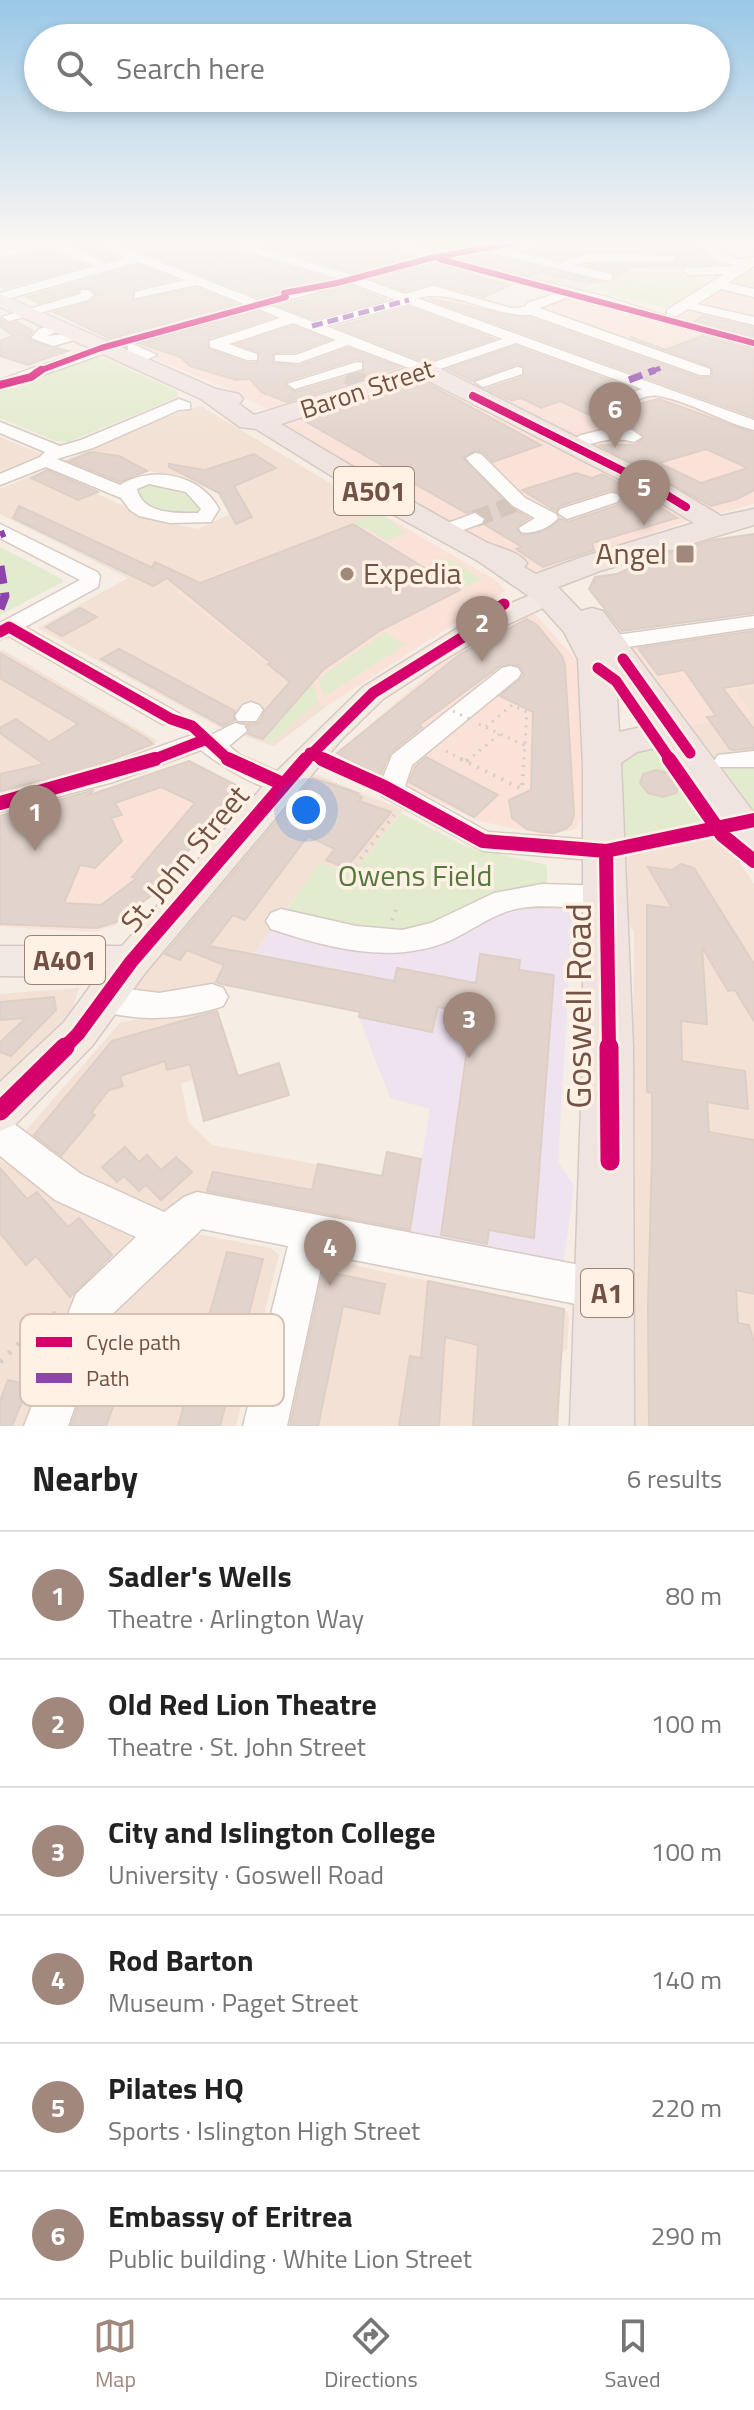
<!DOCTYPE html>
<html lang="en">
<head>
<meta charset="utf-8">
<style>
	:root { --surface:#fff; --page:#f6f6f6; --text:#222; --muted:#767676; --line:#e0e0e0; --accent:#a0887d }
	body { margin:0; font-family:"Titillium Web",sans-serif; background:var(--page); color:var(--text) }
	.you { position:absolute; left:306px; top:810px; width:28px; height:28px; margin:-20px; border:6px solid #fff; border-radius:50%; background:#1a73e8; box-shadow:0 0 0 12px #1a73e833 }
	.badge { display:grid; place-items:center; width:52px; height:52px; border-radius:50%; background:var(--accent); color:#fff; font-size:26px; font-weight:700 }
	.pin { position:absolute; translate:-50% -66px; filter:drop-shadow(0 2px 4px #0008) }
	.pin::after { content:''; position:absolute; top:42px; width:28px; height:24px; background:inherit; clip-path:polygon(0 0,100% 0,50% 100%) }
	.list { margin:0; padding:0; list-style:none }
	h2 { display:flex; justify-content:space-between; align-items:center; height:104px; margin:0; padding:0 32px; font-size:34px }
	h2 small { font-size:26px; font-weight:400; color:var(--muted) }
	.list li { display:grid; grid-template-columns:52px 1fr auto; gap:24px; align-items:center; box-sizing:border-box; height:128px; padding:0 32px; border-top:2px solid var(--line) }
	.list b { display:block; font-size:30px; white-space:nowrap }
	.list p { margin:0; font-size:26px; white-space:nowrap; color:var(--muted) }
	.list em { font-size:26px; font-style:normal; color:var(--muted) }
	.icon { flex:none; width:44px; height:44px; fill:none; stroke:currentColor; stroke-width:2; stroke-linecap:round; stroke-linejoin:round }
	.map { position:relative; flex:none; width:754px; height:1426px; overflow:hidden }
	.search { position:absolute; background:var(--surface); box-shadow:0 4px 12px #0003; left:24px; right:24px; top:24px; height:88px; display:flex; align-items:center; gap:20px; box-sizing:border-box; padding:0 28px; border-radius:44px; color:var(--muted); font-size:30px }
	.sheet { height:872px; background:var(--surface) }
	nav { display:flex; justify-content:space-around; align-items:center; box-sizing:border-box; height:112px; border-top:2px solid var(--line); background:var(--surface); font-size:22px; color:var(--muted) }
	nav a { display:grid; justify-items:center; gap:4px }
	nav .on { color:var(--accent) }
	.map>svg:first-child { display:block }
</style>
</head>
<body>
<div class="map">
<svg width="754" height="1426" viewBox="0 0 754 1426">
	<rect width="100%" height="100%" fill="#f6ede4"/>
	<!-- residential -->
	<g fill="#f2e1d4">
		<polygon points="543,242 693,242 720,265 732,269 580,268 611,277 583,289 457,259"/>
		<polygon points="747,269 754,270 754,338 675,319 703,304"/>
		<polygon points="201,406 380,513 362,521 284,657 313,681 318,701 327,706 274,746 222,729 38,628 128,578 0,514 0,489 45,470 154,520 198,529 230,514 219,493 186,476 147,471 115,484 63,461 168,416"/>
		<polygon points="0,437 42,454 0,472"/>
		<polygon points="3,650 158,741 148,748 0,789 0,651"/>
		<polygon points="754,686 754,753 715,757 690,725 753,716 733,688"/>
		<polygon points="305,770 403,810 352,874 320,863 254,954 216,983 216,993 139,998 135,985"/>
		<polygon points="722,837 754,884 754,1426 624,1426 627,1058 633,1050 634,932 629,924 627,851"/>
		<polygon points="79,988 71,1013 0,1084 0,994"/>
		<polygon points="216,1003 234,1064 181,1084 189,1123 212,1145 381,1176 387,1153 421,1159 408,1243 152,1220 20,1137 120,1023"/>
		<polygon points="0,1160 130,1230 135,1238 136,1245 27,1426 0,1426"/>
		<polygon points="185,1232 271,1248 279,1255 236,1426 57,1426 96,1318"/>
		<polygon points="320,1258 567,1311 569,1317 567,1349 562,1353 557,1426 272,1426"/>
	</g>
	<!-- commercial -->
	<g fill="#fae2d9">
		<polygon points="388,276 427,290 442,285 518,311 570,294 694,333 754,346 754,418 369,281"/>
		<polygon points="255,309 352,345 411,370 276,413 226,388 124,346"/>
		<polygon points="513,344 754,430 754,504 711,516 438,371"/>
		<polygon points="416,377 648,493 692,519 553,570 532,571 278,422"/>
		<polygon points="380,513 497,581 505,591 327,706 318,701 313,681 284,657 268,664 174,590"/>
		<polygon points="525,610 536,615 588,673 582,817 576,829 547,835 479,821 337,753 449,656"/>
		<polygon points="754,626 754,686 734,689 754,716 690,725 630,645"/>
		<polygon points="189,761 240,787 160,887 117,922 118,925 93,932 0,927 0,817 83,796"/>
	</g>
	<!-- education -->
	<polygon fill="#efe3ef" points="518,888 564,893 573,911 558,1162 574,1186 563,1266 408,1243 430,1109 390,1098 359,1017 360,1012 216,983 230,950 254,954 285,912 499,893"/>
	<!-- green -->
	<g fill="#e3ebce">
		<polygon points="616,271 686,272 691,277 710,282 667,309 589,289 616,276 609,274"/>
		<polygon points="91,358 106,359 177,391 178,397 68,442 56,441 0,418 0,391"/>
		<polygon points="155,482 187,491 202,508 197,514 162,514 135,499 135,489 142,484"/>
		<polygon points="380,513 406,533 387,541 366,528 344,532 346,525"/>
		<polygon points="0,547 62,579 63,582 0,615"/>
		<polygon points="447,558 483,579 463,588 428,566"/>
		<polygon points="385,632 405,645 324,697 318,679"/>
		<polygon points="313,681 318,701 272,742 263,739"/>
		<polygon points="657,741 722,837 627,851 620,764 625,754"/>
		<polygon points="754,764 754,809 753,809 723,768"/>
		<polygon points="401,813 467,847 547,865 547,890 518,888 499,893 418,928 388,933 285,912 320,863 352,874"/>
	</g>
	<!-- building -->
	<g fill="#e2d4cc" stroke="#decfc6" stroke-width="2" fill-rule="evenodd">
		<polygon points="67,242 90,242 118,257 103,261 101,257"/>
		<polygon points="118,242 235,242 242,253 328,279 257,297"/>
		<polygon points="253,242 388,242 412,257 352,272"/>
		<polygon points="414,242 473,242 475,243 434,252"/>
		<polygon points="570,242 692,242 718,264 635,266 615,276 613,271 586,265 671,265 676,263 678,256 675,253 587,251 562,259 522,250"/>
		<polygon points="46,249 87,266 5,288 0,286 0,260"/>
		<polygon points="489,254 491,256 601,282 583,282 540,272 531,276 463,259"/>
		<polygon points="138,265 175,279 134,289 133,300 197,288 235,304 110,339 54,312 90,302 97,295 91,288 81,287 78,292 39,303 27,297"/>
		<polygon points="434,265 511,285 484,297 435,283 405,291 374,280"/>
		<polygon points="351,286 386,300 313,319 279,306"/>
		<polygon points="429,299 530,318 700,378 712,377 712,367 630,337 665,350 702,336 754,350 754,417"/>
		<polygon points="409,307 494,339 425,362 336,327"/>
		<path d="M256 311 271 318 209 338 208 349 246 363H257L259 352 238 344 293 326 328 340 295 352 273 353V363L299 366 348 348 399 367 287 402 261 392 250 379 236 380 190 366 180 357 142 344ZM356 359 364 361 363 372 296 392 284 385 286 381Z"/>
		<polygon points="703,316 754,328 754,336 695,321"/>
		<polygon points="0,319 8,324 17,322 33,331 29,336 30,341 68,351 28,365 0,356 0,341 13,336 0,326"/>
		<path d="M516 346 633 389 617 395 598 393V403L609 407H626L659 399 754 433V490L737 499 711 506 599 445H636L645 436 634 428 611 425 560 401 541 408 521 398 512 401 487 389 523 377V365L516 364 472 381 448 369ZM706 449 748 468 701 483 659 463Z"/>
		<polygon points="423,381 541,445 493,462 483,452 476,450 463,457 511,508 529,518 516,527 521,535 542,532 561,519 568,522 618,505 622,500 619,492 610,490 559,506 556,511 522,490 576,473 592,478 602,474 625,486 622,495 633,500 646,497 677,518 592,543 594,550 543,567 516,549 522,547 484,524 487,518 477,510 466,513 303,420"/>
		<polygon points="91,452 119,456 147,471 120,482 69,461"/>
		<polygon points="254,454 276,468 234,486 252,517 236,524 219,493 169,467 169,464 205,470"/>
		<polygon points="46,471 47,470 98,492 78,500 31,478"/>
		<polygon points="19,506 155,569 152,567 155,562 200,583 353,524 460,590 381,630 323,670 263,739 248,734 250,732 247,724 259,723 266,709 290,682 268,664 271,663 167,578 153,586 13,518"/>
		<polygon points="754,534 754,613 622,631 589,589 595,577 617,574 652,558 713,540"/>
		<polygon points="80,608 97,617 62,636 46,627"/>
		<polygon points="527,619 537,625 562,656 565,665 574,815 571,824 566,829 554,833 541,832 527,829 512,818 509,800 531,790 533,712 500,696 524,675 519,665 500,666 419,725 422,727 390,753 380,776 337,753 460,654"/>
		<polygon points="754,631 754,683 723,688 754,729 754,748 734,750 730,749 707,717 716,716 684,670 658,675 638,648"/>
		<polygon points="119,649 235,711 234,720 223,726 101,659"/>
		<polygon points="0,653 146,738 153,744 93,767 1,791 0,774 44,764 0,733 0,728 16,719 49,742 78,724 0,678"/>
		<polygon points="426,757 464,777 498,795 474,817 409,782 415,767"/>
		<path d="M189 761 240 787 152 895 116 922 97 928 0 924V816L94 790 87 796ZM161 787 195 803 132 877 137 878 101 905 64 903 80 865 95 868 122 841 111 818 122 815 115 803Z"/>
		<polygon points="656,770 671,774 680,784 676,793 663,797 648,793 640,783 643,774"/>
		<polygon points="313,778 358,793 356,794 362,797 359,801 391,812 346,868 326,860 335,849 308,836 245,920 233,915 209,946 394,981 397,968 476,983 480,954 520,960 519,970 554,975 534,1238 489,1230 487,1244 441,1235 472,1014 438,1007 432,1032 359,1017 360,1012 221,984 216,982 224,965 187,950 180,960 165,954"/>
		<polygon points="681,864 694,868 754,964 754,1021 735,990 728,991 702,947 707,1024 681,1021 682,1061 745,1071 748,1109 707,1102 709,1132 754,1140 754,1294 736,1290 738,1323 749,1325 754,1342 754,1426 649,1426 648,1307 652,1155 652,1093 647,1092 647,905 672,908 648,867 672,870"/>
		<polygon points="54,997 56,1010 11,1056 0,1052 0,1042 26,1018 0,1020 0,1002"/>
		<polygon points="217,1011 238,1076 279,1063 289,1095 204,1121 190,1064 167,1070 165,1061 120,1076 123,1086 109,1090 91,1113 95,1115 61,1156 34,1135 112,1041"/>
		<polygon points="125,1147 139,1162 147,1155 161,1170 176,1157 192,1172 161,1200 146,1185 139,1191 124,1176 117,1182 102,1167"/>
		<polygon points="387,1152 421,1159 410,1230 207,1191 213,1172 312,1190 318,1164 382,1176"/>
		<polygon points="0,1168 27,1199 37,1192 68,1227 79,1218 112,1255 70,1297 36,1256 26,1265 0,1233"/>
		<polygon points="227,1252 263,1259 220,1426 178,1426"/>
		<polygon points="323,1271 385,1284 379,1314 343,1306 318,1426 290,1426"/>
		<polygon points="428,1281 564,1309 557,1426 473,1426 478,1345 445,1337 439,1426 399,1426 410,1356 421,1358"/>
		<polygon points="107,1324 140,1332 106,1426 71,1426"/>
		<polygon points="8,1380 29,1385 12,1426 0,1426 0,1401"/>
	</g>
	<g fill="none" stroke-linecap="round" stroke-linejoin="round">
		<!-- minor-tunnel -->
		<g stroke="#d5c6bc" stroke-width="17" stroke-dasharray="17 8" stroke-linecap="butt">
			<polyline points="347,375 364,383"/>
			<polyline points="475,519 516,503"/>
		</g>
		<!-- minor casing -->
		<g stroke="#d7cac3" stroke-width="3">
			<g id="minor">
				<path d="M31 242H58L100 260V265L127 258 93 242H109L257 300 339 279 243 250 238 242H249L251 246 352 275 420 258 392 242H406L434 255 495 242H523L500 248 564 263 565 260 587 254 675 256V260L671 262H587L572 265 612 274V280L608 281 492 253 491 250 449 259 607 297 675 319 754 339V347L571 296 539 308 710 369V375H700L531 315C492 317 454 288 417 298L754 420V430C722 422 692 402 659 396 637 392 629 415 600 401V395L617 398 642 389 516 343 425 374 348 345 298 363 275 361V355H296L336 340 293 323 229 344 257 354V360H247L210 347V341L280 318 256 308 133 344 157 355 137 364H127L125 361 137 355 128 351V345L0 390V380L33 368 244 304 197 285 135 298V292L185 280 138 262 0 301V293L96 266 46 246 0 257V250ZM434 262 557 293 527 303 525 307 511 308 434 286 405 294 364 279ZM351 283 396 300 313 322 269 305ZM409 304 503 339 425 365 326 326Z"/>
				<path d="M695 242C717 242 730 266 754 257V266L728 283 754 289V297L721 289 697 304 754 317V325L688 309 677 316H667V310L724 274 689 275 683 271 685 268 736 266 719 261Z"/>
				<polygon points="81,290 89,290 94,295 88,300 9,321 2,317 80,294"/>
				<polygon points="57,324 64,328 47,336 78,333 85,337 53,346 31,338 39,329"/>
				<polygon points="357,362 362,363 362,369 295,389 287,384"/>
				<polygon points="517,367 522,368 522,374 483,387 475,382"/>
				<path d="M179 399 190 403V409L179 410 93 448 57 459 120 485C153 465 200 474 219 509L211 522 170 523 139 516 130 510 121 498 46 467 0 485V474L40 457 45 452 0 433V422L60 446 81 440ZM149 484 186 492 201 509 198 513C177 513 143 515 137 489Z"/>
				<path d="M610 428 632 430 642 437 634 442C609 435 596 443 572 450L564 445 581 435Z"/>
				<path d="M475 453 481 454 525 498 556 514 558 518C551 527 533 535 521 532L519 528 535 518 513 506 469 462 466 458Z"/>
				<polygon points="653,482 662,487 659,491 632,497 623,492 626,488"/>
				<polygon points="611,493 617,494 620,498 617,502 567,519 558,513 560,509"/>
				<polygon points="475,513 484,519 482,523 444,537 434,531 437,527"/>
				<polygon points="0,524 97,572 100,576 98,587 25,627 180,714 183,719 180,724 162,724 9,636 0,639 0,623 80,580 0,538"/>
				<polygon points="754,616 754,628 594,652 583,645 594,638"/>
				<polygon points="510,666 518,668 521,673 518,678 412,765 405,786 488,832 606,841 616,844 620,851 616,858 606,861 483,851 382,796 378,790 392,755 502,668"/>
				<polygon points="251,702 259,705 263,710 256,721 238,721 235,716 243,705"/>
				<path d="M235 723 244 725 247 731 229 746 240 755 292 778 296 784 292 790C268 797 220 765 201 750L113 782 0 812V794L94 770 195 734H213Z"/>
				<polygon points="754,751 754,767 718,767 714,761 718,755"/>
				<path d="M542 884 608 886 618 889 622 897 618 905C588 914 553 902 521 908 495 912 473 930 449 941 392 965 328 948 271 929L266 921 271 913 281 909 356 926 402 930 431 923 494 893Z"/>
				<path d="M212 984 223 988 228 997 223 1006C182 1020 135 1023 94 1008L89 999 94 990 105 986 159 993Z"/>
				<polygon points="0,1119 13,1123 81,1174 164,1212 184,1197 197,1192 606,1270 620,1276 626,1290 620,1304 606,1310 324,1254 287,1426 243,1426 288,1246 202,1229 105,1321 68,1426 24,1426 76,1294 136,1237 55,1200 0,1156"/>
			</g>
		</g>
		<!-- major casing -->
		<g stroke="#d5c9c3" stroke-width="3">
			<polygon id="major" points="549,587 558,589 562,595 558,601 489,633 442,661 383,699 341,740 145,973 92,1046 15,1125 0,1131 0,1082 64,1022 97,977 0,976 0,946 122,946 272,776 363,687 469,621"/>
		</g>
		<!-- highway casing -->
		<g stroke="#d5c9c3" stroke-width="3">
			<path id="highway" d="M0 294 216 389 239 394 243 399 239 404 254 415 417 365H433L656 477 721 516 754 509V525L600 571 558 587 581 611 592 608 603 611 754 813V864L739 860 730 840 665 746 637 752 621 763 633 1047 634 1426H570L583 1047V766L578 659 564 632 536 601 478 561 396 516 256 429 240 427 201 399 0 307ZM423 378 638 489 694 523 582 557 536 574 524 567 527 563C519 551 497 548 484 541 415 504 348 464 281 424ZM616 675 650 725 619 732Z"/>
		</g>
		<!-- path-far3 -->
		<g stroke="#d7ccc8" stroke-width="2" stroke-dasharray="1 3" stroke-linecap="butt">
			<polyline points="661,245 673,242"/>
			<polyline points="157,250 180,242 202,250"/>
			<polyline points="192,258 221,268 238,266"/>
			<polyline points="182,260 202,250 264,276"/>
			<polyline points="623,281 678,293"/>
			<polyline points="623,281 628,287 657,302"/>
			<polyline points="260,396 266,394"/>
		</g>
		<!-- path-far2 -->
		<g stroke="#d7ccc8" stroke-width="3" stroke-dasharray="2 6" stroke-linecap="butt">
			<polyline points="479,724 526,746"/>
			<polyline points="486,727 512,705 527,712 524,761"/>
			<polyline points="446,751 465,761"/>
			<polyline points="467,761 500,734"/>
		</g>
		<!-- path-far1 -->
		<g stroke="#d7ccc8" stroke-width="4" stroke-dasharray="2 7" stroke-linecap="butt">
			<polyline points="461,759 522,789 524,759"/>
			<polyline points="466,761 469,759"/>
			<polyline points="355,866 394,815"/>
			<polyline points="392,920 398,905"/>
		</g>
		<!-- path -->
		<polyline stroke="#d7ccc8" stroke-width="5" stroke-dasharray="3 9" stroke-linecap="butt" points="0,1362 47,1316 57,1313"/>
		<!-- minor -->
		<use href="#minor" fill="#fefcfb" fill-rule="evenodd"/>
		<!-- major -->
		<use href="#major" fill="#f2eae2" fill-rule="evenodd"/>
		<!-- highway -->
		<use href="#highway" fill="#f0e4e1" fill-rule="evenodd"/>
		<!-- path-bridge -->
		<polyline stroke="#d7ccc8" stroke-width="3" stroke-dasharray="2 6" stroke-linecap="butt" points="453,711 472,720"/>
		<!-- quiet-far2 -->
		<g stroke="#8e44ad" stroke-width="5" stroke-dasharray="11 5" stroke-linecap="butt">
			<polyline points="312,326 409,300"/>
			<polyline points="650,372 663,367"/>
		</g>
		<!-- quiet-far1 -->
		<g stroke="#8e44ad" stroke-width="7" stroke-dasharray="14 7" stroke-linecap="butt">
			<polyline points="629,380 655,370"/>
			<polyline points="0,535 5,533"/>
		</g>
		<!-- quiet -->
		<polyline stroke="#8e44ad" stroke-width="9" stroke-dasharray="18 9" stroke-linecap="butt" points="0,566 5,596 0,609"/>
		<!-- cycleway-far4 casing -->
		<g stroke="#fff1e4" stroke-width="9">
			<g id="cycleway-far4">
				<polyline points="439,259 754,343"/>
				<polyline points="36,372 101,348 286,297 284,293 337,283 431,258 518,242"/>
			</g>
		</g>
		<!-- cycleway-far3 casing -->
		<g stroke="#fff1e4" stroke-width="12">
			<g id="cycleway-far3">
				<polyline points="0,385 31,377 41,370"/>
				<polyline points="473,396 647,483 686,507"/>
			</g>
		</g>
		<!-- cycleway-far2 casing -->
		<g stroke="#fff1e4" stroke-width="16">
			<g id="cycleway-far2">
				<polyline points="0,632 9,627 171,719 192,726 230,761"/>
				<polyline points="623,659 690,753"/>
				<polyline points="598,668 616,681 671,761"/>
				<polyline points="310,753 326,761"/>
				<polyline points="150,761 204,740"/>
				<polyline points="305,761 373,693 479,627 490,613 504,604"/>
			</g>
		</g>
		<!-- cycleway-far1 casing -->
		<g stroke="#fff1e4" stroke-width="19">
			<g id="cycleway-far1">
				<polyline points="228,759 283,784"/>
				<polyline points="322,759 384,787 483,841 606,851 754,820"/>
				<polyline points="669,759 722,835 754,861"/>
				<polyline points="0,803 155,759"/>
				<polyline points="606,851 609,1049"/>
				<polyline points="63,1049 78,1034 131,962 306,759"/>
			</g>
		</g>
		<!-- cycleway casing -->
		<g stroke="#fff1e4" stroke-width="24">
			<g id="cycleway">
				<polyline points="609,1047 610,1161"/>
				<polyline points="0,1111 65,1047"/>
			</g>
		</g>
		<!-- cycleway-far4 -->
		<use href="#cycleway-far4" stroke="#d6006c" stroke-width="6"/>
		<!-- cycleway-far3 -->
		<use href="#cycleway-far3" stroke="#d6006c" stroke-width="8"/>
		<!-- cycleway-far2 -->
		<use href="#cycleway-far2" stroke="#d6006c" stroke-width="11"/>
		<!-- cycleway-far1 -->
		<use href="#cycleway-far1" stroke="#d6006c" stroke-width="14"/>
		<!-- cycleway -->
		<use href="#cycleway" stroke="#d6006c" stroke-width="19"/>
	</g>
	<!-- sky -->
	<linearGradient id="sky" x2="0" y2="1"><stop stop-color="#9ac8e7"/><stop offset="0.55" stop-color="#fbf7f3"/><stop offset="1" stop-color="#fbf7f3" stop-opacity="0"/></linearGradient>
	<rect width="754" height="442" fill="url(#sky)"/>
	<!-- markers -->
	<g fill="#a0887d" stroke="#fff1e4" stroke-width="3">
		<rect x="675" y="544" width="20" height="20" rx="4"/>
		<circle cx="347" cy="574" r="8"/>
	</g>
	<g text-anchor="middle" stroke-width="7" stroke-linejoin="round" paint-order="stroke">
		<!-- far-street labels -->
		<g font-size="26" fill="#725146" stroke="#fff1e4">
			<text transform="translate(367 389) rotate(-18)" y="9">Baron Street</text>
		</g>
		<!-- shield labels -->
		<g fill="#fff1e4" stroke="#9c8175" stroke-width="2">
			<rect x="334" y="467" width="80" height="48" rx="6"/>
			<rect x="25" y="936" width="80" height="48" rx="6"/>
			<rect x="581" y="1269" width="52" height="48" rx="6"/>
		</g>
		<g font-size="28" font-weight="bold" fill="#725146">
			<text x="374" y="501">A501</text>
			<text x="65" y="970">A401</text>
			<text x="607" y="1303">A1</text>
		</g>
		<!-- poi labels -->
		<g font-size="30" fill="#725146" stroke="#fff1e4" text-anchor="end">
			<text x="667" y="564">Angel</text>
			<text x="363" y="584" text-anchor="start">Expedia</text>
		</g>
		<!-- street labels -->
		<g font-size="30" fill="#725146" stroke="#fff1e4">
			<text transform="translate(185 859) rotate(-50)" y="10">St. John Street</text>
		</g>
		<!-- park labels -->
		<g font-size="30" fill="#55783e" stroke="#fff1e4">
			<text x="415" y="886">Owens Field</text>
		</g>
		<!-- near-street labels -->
		<g font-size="36" fill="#725146" stroke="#fff1e4">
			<text transform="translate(578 1006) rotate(-90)" y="13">Goswell Road</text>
		</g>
	</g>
	<!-- legend -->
	<rect x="20" y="1314" width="264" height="92" rx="12" fill="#fff1e4" stroke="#d5c1b5" stroke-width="2"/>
	<rect x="36" y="1337" width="36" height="10" fill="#d6006c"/>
	<rect x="36" y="1373" width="36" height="10" fill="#8e44ad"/>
	<g font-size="22" fill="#725146">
		<text x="86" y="1350">Cycle path</text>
		<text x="86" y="1386">Path</text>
	</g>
</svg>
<div class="you"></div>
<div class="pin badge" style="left:35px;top:851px">1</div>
<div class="pin badge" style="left:482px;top:662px">2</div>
<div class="pin badge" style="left:469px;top:1058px">3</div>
<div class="pin badge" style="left:330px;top:1286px">4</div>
<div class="pin badge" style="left:644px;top:526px">5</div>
<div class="pin badge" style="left:615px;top:448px">6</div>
<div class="search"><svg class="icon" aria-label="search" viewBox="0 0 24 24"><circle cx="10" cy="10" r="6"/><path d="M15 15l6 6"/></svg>Search here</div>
</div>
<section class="sheet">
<h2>Nearby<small>6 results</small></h2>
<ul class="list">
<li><span class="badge">1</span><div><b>Sadler's Wells</b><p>Theatre · Arlington Way</p></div><em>80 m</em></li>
<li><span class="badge">2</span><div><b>Old Red Lion Theatre</b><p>Theatre · St. John Street</p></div><em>100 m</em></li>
<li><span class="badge">3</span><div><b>City and Islington College</b><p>University · Goswell Road</p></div><em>100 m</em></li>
<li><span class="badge">4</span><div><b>Rod Barton</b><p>Museum · Paget Street</p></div><em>140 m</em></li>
<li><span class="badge">5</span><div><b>Pilates HQ</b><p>Sports · Islington High Street</p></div><em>220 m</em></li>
<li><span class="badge">6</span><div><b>Embassy of Eritrea</b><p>Public building · White Lion Street</p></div><em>290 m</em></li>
</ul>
</section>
<nav>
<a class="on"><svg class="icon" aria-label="map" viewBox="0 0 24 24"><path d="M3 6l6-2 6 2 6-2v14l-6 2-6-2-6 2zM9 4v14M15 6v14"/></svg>Map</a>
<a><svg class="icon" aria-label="directions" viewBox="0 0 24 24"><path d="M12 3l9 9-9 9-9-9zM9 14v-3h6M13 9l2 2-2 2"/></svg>Directions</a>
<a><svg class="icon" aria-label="saved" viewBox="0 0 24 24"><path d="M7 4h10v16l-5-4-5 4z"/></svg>Saved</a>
</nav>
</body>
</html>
